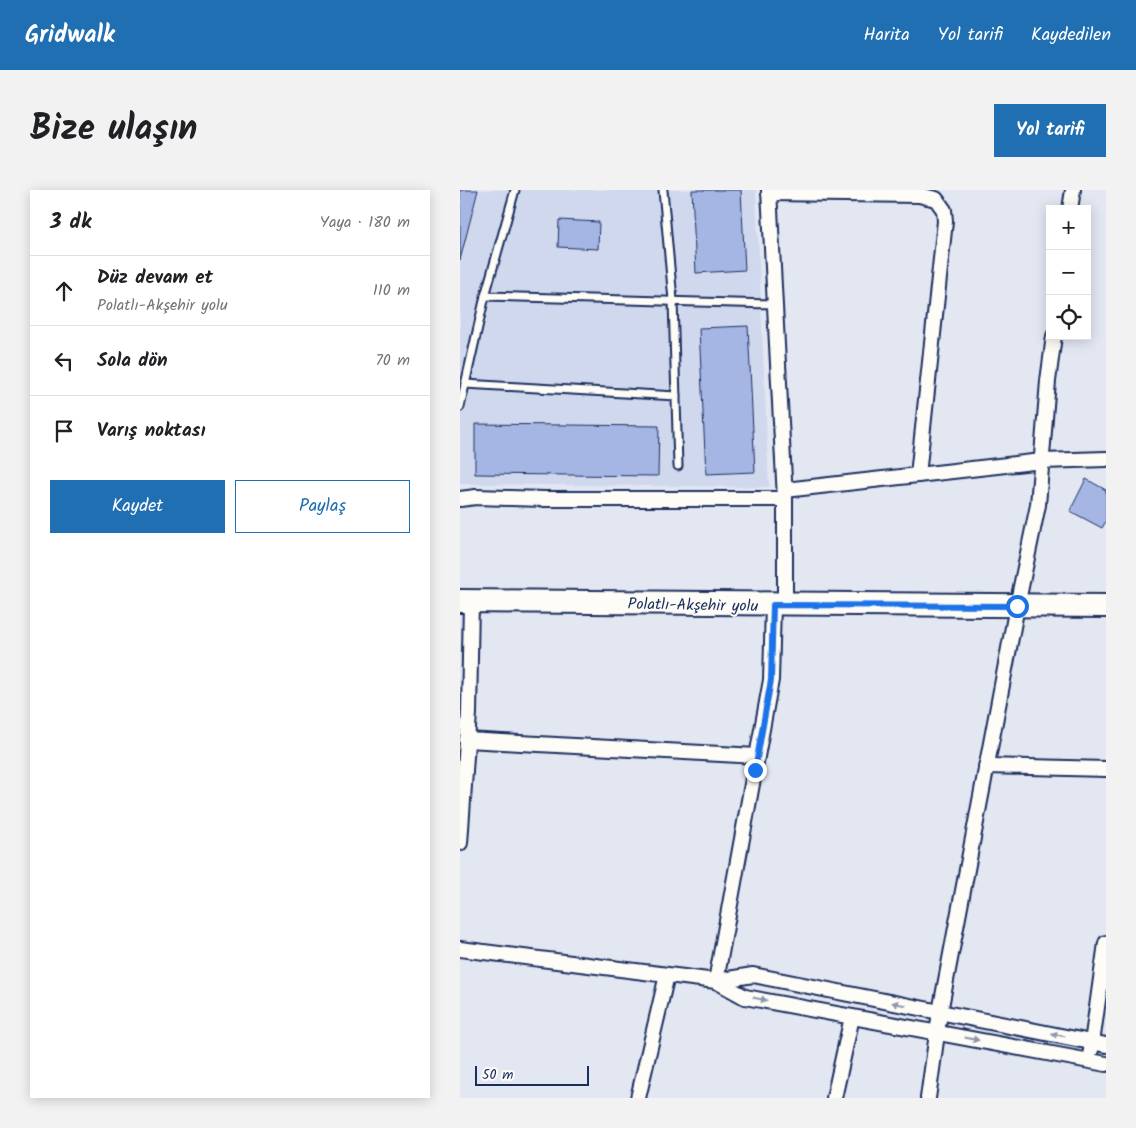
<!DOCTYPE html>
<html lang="tr">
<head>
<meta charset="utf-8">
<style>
	:root { --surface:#fff; --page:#f2f2f2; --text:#202124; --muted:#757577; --line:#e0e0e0; --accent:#1f6fb2 }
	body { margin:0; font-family:Kalam,sans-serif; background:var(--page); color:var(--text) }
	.controls { position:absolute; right:15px; top:15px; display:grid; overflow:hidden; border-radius:0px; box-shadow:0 2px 12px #0003 }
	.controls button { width:45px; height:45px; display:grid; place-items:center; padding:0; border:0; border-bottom:1px solid var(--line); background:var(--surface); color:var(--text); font:25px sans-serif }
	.scale { position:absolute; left:15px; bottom:12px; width:114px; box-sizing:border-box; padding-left:5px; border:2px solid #1b2f5e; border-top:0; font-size:14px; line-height:18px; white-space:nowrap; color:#1b2f5e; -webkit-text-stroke:4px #fdfcf7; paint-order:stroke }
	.stop { position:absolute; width:15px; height:15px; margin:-11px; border:4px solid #1a73e8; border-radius:50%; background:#fff }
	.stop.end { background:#1a73e8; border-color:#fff; box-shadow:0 1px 5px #0008 }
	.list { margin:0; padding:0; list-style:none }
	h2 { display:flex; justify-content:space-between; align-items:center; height:65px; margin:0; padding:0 20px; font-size:21px }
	h2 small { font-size:16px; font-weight:400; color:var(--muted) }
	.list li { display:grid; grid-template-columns:32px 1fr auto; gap:15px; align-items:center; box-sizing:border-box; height:70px; padding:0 20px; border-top:1px solid var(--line) }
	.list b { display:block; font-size:19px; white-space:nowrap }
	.list p { margin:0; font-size:16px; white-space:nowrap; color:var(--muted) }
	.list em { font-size:16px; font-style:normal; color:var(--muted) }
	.actions { display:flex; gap:10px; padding:15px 20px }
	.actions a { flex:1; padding:11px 0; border:1px solid var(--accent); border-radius:0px; text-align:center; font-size:18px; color:var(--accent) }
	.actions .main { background:var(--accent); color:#fff }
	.icon { flex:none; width:28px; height:28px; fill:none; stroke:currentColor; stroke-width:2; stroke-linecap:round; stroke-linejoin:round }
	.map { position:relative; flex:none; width:646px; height:908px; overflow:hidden; border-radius:0px }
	header { display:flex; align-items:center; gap:30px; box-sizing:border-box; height:70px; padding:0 25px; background:var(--accent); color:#fff }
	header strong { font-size:24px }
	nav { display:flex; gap:28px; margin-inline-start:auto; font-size:18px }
	.intro { display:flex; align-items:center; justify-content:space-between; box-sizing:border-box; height:120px; padding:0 30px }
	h1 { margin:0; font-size:35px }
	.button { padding:12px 22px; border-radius:0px; background:var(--accent); color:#fff; font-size:18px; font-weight:700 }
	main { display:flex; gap:30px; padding:0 30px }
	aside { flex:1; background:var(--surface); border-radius:0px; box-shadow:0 2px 12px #0003 }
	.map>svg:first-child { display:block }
</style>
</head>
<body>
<header>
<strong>Gridwalk</strong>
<nav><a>Harita</a><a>Yol tarifi</a><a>Kaydedilen</a></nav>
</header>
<div class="intro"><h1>Bize ulaşın</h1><a class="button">Yol tarifi</a></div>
<main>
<aside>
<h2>3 dk<small>Yaya · 180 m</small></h2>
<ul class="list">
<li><svg class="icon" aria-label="ahead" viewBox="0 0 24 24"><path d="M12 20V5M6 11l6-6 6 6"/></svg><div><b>Düz devam et</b><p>Polatlı-Akşehir yolu</p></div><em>110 m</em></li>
<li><svg class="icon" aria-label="left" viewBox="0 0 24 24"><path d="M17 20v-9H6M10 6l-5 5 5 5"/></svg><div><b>Sola dön</b></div><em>70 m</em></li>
<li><svg class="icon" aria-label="arrive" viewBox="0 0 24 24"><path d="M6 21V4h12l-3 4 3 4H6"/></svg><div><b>Varış noktası</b></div></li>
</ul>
<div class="actions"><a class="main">Kaydet</a><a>Paylaş</a></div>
</aside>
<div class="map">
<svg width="646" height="908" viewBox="0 0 646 908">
	<rect width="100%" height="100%" fill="#e3e7f2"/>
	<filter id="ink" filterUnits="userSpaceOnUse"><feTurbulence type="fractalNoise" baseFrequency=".02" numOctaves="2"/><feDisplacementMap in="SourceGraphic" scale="10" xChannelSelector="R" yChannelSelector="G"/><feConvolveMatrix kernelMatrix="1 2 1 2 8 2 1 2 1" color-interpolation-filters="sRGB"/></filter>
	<g filter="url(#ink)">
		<!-- built -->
		<polygon fill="#d0d8ee" points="0,0 296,0 309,297 0,294"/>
		<!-- building -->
		<g fill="#a5b6e5" stroke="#1b2f5e">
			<polygon points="0,0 18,0 0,70"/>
			<polygon points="232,0 281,0 285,80 236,83"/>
			<polygon points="99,30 139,32 138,59 98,57"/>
			<polygon points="288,136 295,282 246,284 239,138"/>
			<polygon points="15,234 199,236 198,286 15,284"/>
			<polygon points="626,289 646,300 646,331 642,338 610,321"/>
		</g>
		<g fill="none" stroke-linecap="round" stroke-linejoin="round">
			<!-- lane casing -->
			<g stroke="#1b2f5e" stroke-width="11">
				<g id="lane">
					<polyline points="203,0 213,110 218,276"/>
					<polyline points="25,106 314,114"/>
					<polyline points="5,194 216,206"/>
					<polyline points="0,217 25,106 55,0"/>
				</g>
			</g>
			<!-- street casing -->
			<g stroke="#1b2f5e" stroke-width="18">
				<g id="street">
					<polyline points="309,0 325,309 325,415"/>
					<polyline points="309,3 459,5 476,9 484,20 485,31 458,285"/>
					<polyline points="610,19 613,0"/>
					<polyline points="325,300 582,271 646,269"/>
					<polyline points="0,309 16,307 84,309 325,309"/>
					<polyline points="7,550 297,566"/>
					<polyline points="526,576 646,579"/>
					<polyline points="0,653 9,523 11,411"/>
					<polyline points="0,759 256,791 293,785 646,855"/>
					<polyline points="256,791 285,807 646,874"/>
					<polyline points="256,791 311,490 313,415"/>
					<polyline points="631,860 646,753"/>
					<polyline points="178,908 207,785"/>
					<polyline points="374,908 392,827"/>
					<polyline points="468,908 480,822 557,416 578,315 588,191 594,146"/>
				</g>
			</g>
			<!-- primary casing -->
			<g stroke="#1b2f5e" stroke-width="26">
				<polyline id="primary" points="0,411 646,416"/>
			</g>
			<!-- lane -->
			<use href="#lane" stroke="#fdfcf7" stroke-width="7"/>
			<!-- street -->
			<use href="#street" stroke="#fdfcf7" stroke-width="14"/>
			<!-- primary -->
			<use href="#primary" stroke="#fdfcf7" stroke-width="22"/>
		</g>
		<!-- one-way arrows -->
		<defs><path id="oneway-solid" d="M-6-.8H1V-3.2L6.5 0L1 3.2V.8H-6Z" transform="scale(1.25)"/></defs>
		<g fill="#8c96aa">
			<use href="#oneway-solid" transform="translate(300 809) rotate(11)"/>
			<use href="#oneway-solid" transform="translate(439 814) rotate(-169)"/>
			<use href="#oneway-solid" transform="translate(598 845) rotate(-169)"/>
			<use href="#oneway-solid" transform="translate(512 849) rotate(11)"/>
		</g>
	</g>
	<g fill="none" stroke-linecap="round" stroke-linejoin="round" filter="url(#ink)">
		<!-- route -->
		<polyline stroke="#1a73e8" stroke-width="6" points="295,580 311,490 313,415 557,416"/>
	</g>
	<g text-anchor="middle" stroke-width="4" stroke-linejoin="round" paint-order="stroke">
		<!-- street labels -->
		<g font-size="16" fill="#1b2f5e" stroke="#fdfcf7">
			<text transform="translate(233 414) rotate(1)" y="6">Polatlı-Akşehir yolu</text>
		</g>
	</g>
</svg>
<div class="controls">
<button>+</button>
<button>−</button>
<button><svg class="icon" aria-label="locate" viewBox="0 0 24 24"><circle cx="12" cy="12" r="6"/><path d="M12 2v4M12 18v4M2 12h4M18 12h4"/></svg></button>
</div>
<div class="scale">50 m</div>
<div class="stop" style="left:557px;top:416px"></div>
<div class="stop end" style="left:295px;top:580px"></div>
</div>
</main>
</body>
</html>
